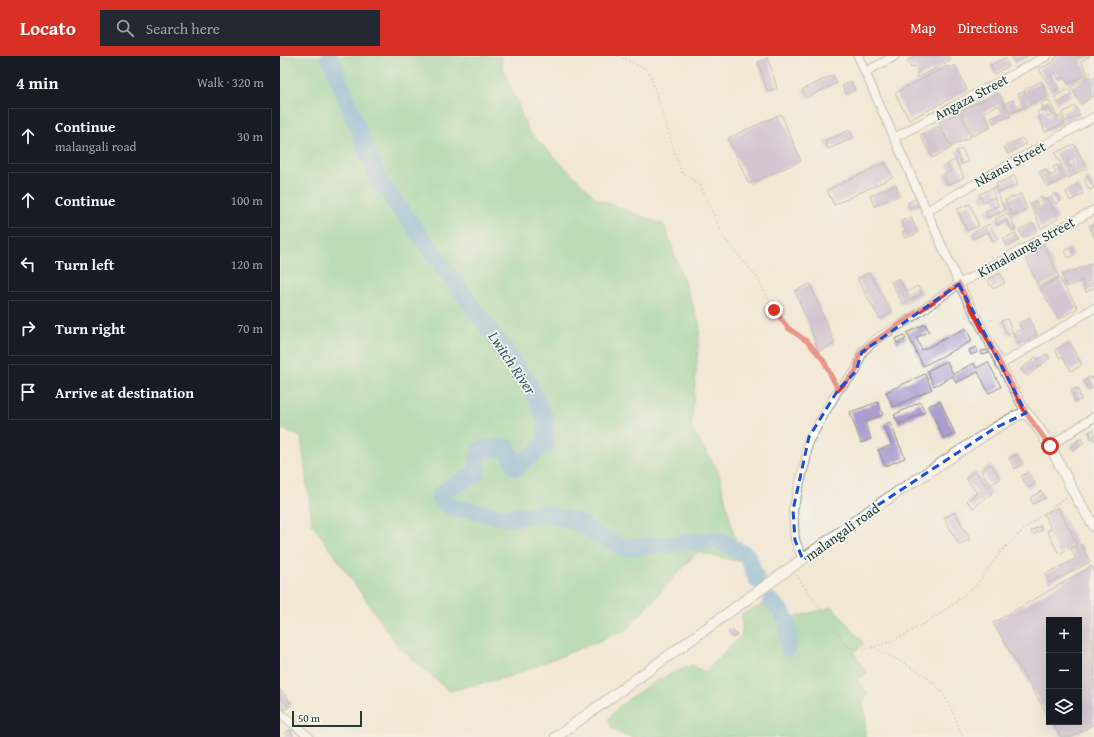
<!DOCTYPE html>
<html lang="en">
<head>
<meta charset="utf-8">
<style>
	:root { --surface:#171b24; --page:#242831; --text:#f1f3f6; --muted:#9ea1a6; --line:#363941; --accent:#d93025 }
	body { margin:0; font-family:"Gentium Book Plus",serif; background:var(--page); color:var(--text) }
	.controls { position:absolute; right:12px; bottom:12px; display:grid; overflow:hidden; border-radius:0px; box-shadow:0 4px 16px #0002 }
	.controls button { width:36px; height:36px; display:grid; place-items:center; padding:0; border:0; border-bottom:1px solid var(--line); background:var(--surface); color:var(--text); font:20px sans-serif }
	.scale { position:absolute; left:12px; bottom:10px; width:70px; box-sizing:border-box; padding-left:4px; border:2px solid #1f3d34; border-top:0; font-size:11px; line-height:14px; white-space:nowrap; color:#1f3d34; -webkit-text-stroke:3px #f6f6f2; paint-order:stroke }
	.stop { position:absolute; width:12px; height:12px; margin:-9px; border:3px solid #d93025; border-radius:50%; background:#fff }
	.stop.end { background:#d93025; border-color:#fff; box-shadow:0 1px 4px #0008 }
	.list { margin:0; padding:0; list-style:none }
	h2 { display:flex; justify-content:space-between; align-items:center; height:52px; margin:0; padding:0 16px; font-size:17px }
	h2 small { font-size:13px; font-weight:400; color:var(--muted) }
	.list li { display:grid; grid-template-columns:26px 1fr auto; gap:12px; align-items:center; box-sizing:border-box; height:56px; margin:0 8px 8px; padding:0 8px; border:1px solid var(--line); border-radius:0px }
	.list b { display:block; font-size:15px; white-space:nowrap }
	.list p { margin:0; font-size:13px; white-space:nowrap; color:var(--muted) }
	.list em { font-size:13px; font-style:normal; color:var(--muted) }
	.icon { flex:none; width:22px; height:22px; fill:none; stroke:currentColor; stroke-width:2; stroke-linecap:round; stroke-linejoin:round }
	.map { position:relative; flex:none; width:814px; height:681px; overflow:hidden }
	header { display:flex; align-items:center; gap:24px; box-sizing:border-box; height:56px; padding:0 20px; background:var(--accent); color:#fff }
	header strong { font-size:19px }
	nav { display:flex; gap:22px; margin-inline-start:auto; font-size:14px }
	.search { width:280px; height:36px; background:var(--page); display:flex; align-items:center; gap:10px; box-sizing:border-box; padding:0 14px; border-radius:0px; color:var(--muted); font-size:15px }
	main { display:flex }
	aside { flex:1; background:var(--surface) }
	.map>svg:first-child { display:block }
</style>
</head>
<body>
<header>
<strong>Locato</strong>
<div class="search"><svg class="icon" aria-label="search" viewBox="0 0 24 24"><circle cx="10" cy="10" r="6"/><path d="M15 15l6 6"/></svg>Search here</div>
<nav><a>Map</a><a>Directions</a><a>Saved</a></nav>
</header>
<main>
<aside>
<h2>4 min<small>Walk · 320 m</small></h2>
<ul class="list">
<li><svg class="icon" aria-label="ahead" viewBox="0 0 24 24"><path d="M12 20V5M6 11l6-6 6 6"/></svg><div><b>Continue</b><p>malangali road</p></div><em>30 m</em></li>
<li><svg class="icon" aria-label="ahead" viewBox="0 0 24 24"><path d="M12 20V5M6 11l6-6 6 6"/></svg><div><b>Continue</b></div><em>100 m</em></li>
<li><svg class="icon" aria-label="left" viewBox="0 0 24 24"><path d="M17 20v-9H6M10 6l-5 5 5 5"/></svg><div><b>Turn left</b></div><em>120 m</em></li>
<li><svg class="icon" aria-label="right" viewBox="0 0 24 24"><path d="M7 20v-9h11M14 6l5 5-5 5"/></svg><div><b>Turn right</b></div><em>70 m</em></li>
<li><svg class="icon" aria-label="arrive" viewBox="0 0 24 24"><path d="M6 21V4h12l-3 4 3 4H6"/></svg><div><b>Arrive at destination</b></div></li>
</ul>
</aside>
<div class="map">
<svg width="814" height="681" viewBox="0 0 814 681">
	<rect width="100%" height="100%" fill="#f6f6f2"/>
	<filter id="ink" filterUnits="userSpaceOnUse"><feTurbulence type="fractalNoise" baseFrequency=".025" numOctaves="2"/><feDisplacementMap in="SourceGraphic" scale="8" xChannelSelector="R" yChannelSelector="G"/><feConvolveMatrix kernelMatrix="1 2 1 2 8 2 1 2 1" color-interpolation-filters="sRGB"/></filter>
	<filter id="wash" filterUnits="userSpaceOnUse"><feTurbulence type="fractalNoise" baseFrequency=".012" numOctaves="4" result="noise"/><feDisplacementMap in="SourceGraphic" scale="16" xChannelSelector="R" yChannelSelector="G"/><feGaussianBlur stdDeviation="0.9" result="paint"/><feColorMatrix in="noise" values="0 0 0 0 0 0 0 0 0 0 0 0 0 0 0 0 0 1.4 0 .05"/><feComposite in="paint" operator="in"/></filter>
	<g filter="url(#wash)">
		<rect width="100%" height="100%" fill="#f3e8d5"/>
		<!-- green -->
		<g fill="#7bcf91" stroke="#4d8662">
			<polygon points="0,0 222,0 221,8 249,76 317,143 384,169 420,270 411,372 438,415 461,506 417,496 346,574 231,620 169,635 119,591 32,467 21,381 0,372"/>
			<path d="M491 545 515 561 553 551 584 588 573 596 587 617 576 624 589 638 582 645 586 661 585 681H352C340 675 332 680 329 662 349 637 383 621 412 609L424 616 462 578V558Z"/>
		</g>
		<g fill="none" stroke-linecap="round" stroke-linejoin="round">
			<!-- river -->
			<g stroke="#63a8d8" stroke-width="17">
				<polyline points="49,0 99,124 248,326 266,365 266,388 236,412 228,392 200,393 195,419 170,431 159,440 167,450 228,462 260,457 298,466 324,483 345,492 437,484 467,499 477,524"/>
				<path d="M491 545C510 563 508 566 508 592"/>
			</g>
		</g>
		<g id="blocks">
			<!-- building -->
			<g fill="#ad9ccf" fill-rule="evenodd">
				<polygon points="636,0 669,0 671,4 638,22 636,18 639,16 635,10 631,12 627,5"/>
				<polygon points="731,0 748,0 735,7"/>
				<polygon points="778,0 810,0 801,5 808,17 788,28 784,21 779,24 775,16 771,19 779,32 773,36 759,13 775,5 774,3"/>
				<polygon points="488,2 497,32 487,35 478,6"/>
				<polygon points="725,2 729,10 714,18 710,9"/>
				<polygon points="675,9 687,34 629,64 615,37 667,10 668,12"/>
				<polygon points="553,19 557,27 526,42 522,34"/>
				<polygon points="808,20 810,23 814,21 814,40 801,48 791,31"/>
				<polygon points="571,25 575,34 566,38 562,30"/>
				<polygon points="761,25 768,38 752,47 744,34"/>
				<polygon points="789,33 792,39 777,47 774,41"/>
				<polygon points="744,36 750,49 731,57 726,47 733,44 736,50 742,47 738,38"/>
				<polygon points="719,37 731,60 713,67 711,62 723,57 719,49 704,56 711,71 693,80 681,54"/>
				<polygon points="769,44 777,61 781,60 784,68 765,76 757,56 764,53 768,61 772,59 768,50 763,52 761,47"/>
				<polygon points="795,50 800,59 786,66 782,57"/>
				<polygon points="680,56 691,81 671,90 659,66"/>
				<polygon points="501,58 521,105 469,128 448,82"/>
				<polygon points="659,70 671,92 652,102 640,79"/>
				<polygon points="570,74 574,82 548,93 544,85"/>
				<polygon points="742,82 746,88 728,98 724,91"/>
				<path d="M794 88 807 112 788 122 775 97ZM792 103 795 109 791 111 787 105Z"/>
				<polygon points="682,93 688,106 682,108 676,95"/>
				<polygon points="675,104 684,121 668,129 663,119 671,115 667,108"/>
				<polygon points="605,107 613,121 554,149 547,134"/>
				<polygon points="778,109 785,122 767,131 759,116 766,113 770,120 776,117 773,111"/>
				<polygon points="734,120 738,128 720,136 716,128"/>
				<polygon points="808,120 814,132 809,134 804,123"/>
				<polygon points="798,128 803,138 790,145 786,136"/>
				<polygon points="616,129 620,139 594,150 590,140"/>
				<polygon points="715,131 725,154 708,162 705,155 718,150 714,141 703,146 699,138"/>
				<polygon points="775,137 781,145 776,148 771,141"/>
				<polygon points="741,138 747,153 732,159 725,144"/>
				<polygon points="761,141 763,144 768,142 778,163 761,172 750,148 756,145 759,153 763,150 759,142"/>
				<polygon points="639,142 642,149 630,153 628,146"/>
				<polygon points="690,148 699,170 687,175 677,153"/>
				<polygon points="728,157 736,173 732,175 726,164 718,169 715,163"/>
				<polygon points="631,161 638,177 625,182 622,176 625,175 621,165"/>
				<polygon points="753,167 757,175 743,182 739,174"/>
				<polygon points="709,168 718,183 713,186 708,175 694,183 691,178"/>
				<polygon points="814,168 814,181 809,170"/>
				<polygon points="735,177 739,184 727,190 723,183"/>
				<polygon points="764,189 779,221 759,231 744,198"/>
				<polygon points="790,192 794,199 788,202 785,194"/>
				<polygon points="814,207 814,227 811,228 813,233 806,236 802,225 787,231 782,219"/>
				<polygon points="589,217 612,256 600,263 577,223"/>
				<polygon points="720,217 725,227 713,233 708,224"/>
				<polygon points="619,222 627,236 638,230 642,238 623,248 611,226"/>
				<polygon points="779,222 798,252 779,263 760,233"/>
				<polygon points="530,228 555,288 539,295 515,235"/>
				<polygon points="749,262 757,278 738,288 733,277 742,273 739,267"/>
				<polygon points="727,263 733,277 727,279 721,265"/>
				<polygon points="645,268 649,275 636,282 642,294 686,272 692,285 643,310 627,277"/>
				<polygon points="624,279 626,283 617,287 615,283"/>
				<polygon points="789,286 802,309 791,315 782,300 780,302 775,294"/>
				<polygon points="696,291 698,296 691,299 689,294"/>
				<polygon points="709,294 709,297 702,299 701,295"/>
				<polygon points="766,298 770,302 747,320 741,313 756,301 758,304"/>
				<polygon points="667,305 673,318 694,307 696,312 708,306 721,331 709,337 698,316 676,327 673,320 654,330 647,315"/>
				<polygon points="645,318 652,333 613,351 606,336"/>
				<polygon points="811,321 814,326 814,331 809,334 803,325"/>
				<polygon points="798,332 801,344 795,346 791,334"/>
				<polygon points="660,345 675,378 664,383 648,350"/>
				<polygon points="598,346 603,359 585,366 591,383 581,387 570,356"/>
				<polygon points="640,346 645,356 619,368 614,359"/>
				<polygon points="610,366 625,402 605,410 598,394 612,389 603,369"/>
				<polygon points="814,373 814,385 809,376"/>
				<polygon points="801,382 804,387 794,395 790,390"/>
				<polygon points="737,398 743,408 735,413 729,402"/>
				<polygon points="711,408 720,423 710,429 701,414"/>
				<polygon points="695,415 712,437 693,452 687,445 697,437 686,422"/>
				<polygon points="748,416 755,428 748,432 741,420"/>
				<polygon points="761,435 765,442 753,448 750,442"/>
				<polygon points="778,451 797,488 779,498 767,475 771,473 764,458"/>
				<polygon points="675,456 690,483 679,489 664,462"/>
				<polygon points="760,470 762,474 753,479 751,475"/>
				<polygon points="801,488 810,506 769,527 765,518 796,503 791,493"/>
				<polygon points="812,510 814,513 814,668 791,681 781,681 772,666 799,666 799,564 769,564 769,661 713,567"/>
				<polygon points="451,573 457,579 453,582 448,576"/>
				<polygon points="0,633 12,648 5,654 0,647"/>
				<polygon points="11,674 13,681 6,681 5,676"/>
			</g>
		</g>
	</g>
	<g filter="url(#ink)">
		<use href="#blocks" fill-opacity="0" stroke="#899284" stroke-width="1"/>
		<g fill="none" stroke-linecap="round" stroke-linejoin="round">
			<!-- minor casing -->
			<g stroke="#899284" stroke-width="10">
				<g id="minor">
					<polyline points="578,0 679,228 746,357"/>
					<polyline points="585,16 615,0"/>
					<polyline points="614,82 767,0"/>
					<polyline points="646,155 814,61"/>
					<polyline points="720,309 814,252"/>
					<polyline points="770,390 814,361"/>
					<polyline points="523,504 515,484 513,454 526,403 528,386 558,334 576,315 582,296 596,283 631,262 679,228 814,154"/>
					<polyline points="0,657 29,681"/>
				</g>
			</g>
			<!-- tertiary casing -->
			<g stroke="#899284" stroke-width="12">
				<path id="tertiary" d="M276 681 592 453 715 372 736 360 746 357C767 379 779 408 793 435 799 447 807 458 814 470"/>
			</g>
			<!-- path -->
			<g stroke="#899284" stroke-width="1.5" stroke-dasharray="1 3" stroke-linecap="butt">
				<polyline points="338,0 366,13 370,18 400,113 403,118 420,128 444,182 479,224 492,251 508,272 528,286 547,310 554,325"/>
				<polyline points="737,58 814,15"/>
				<path d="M516 519 565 588C589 611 676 549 695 530 703 522 708 512 715 503 721 495 730 487 738 479 753 465 769 453 786 442"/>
				<path d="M592 590C616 604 644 614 662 636 671 649 677 667 683 681"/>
			</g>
			<!-- minor -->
			<use href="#minor" stroke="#fff" stroke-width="8"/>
			<!-- tertiary -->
			<use href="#tertiary" stroke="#fff" stroke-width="10"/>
		</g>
	</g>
	<g fill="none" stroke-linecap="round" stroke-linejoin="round" filter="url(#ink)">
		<!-- route -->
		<polyline stroke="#d93025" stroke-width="5" points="494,254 508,272 528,286 544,305 558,334 576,315 579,299 587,290 679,228 746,357 770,390"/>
	</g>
	<!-- marked area -->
	<path d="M0 0H814V681H0ZM679 228 746 357 715 372 592 453 523 504 515 484 513 454 529 381 558 334 576 315 582 296Z" fill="#f3e8d5" fill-opacity=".55" fill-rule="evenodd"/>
	<path fill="none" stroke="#1d4ed8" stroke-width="3" stroke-dasharray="8 5" stroke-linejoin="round" d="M679 228 746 357 715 372 592 453 523 504 515 484 513 454 529 381 558 334 576 315 582 296Z"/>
	<g text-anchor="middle" stroke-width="3.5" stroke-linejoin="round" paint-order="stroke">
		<!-- street labels -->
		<g font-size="14" fill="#1f3d34" stroke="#f6f6f2">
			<text transform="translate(691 41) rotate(-28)" y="5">Angaza Street</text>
			<text transform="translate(730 108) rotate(-29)" y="5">Nkansi Street</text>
			<text transform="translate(746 191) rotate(-29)" y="5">Kimalaunga Street</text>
			<text transform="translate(562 476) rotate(-36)" y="5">malangali road</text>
		</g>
		<!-- water labels -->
		<g font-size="15" font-style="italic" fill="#335d65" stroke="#f6f6f2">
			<text transform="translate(232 307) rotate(56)" y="5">Lwitch River</text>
		</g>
	</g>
</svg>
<div class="controls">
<button>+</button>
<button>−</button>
<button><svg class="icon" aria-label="layers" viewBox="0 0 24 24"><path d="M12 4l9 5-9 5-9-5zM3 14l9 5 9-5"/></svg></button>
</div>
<div class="scale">50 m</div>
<div class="stop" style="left:770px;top:390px"></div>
<div class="stop end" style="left:494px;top:254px"></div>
</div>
</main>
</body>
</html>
